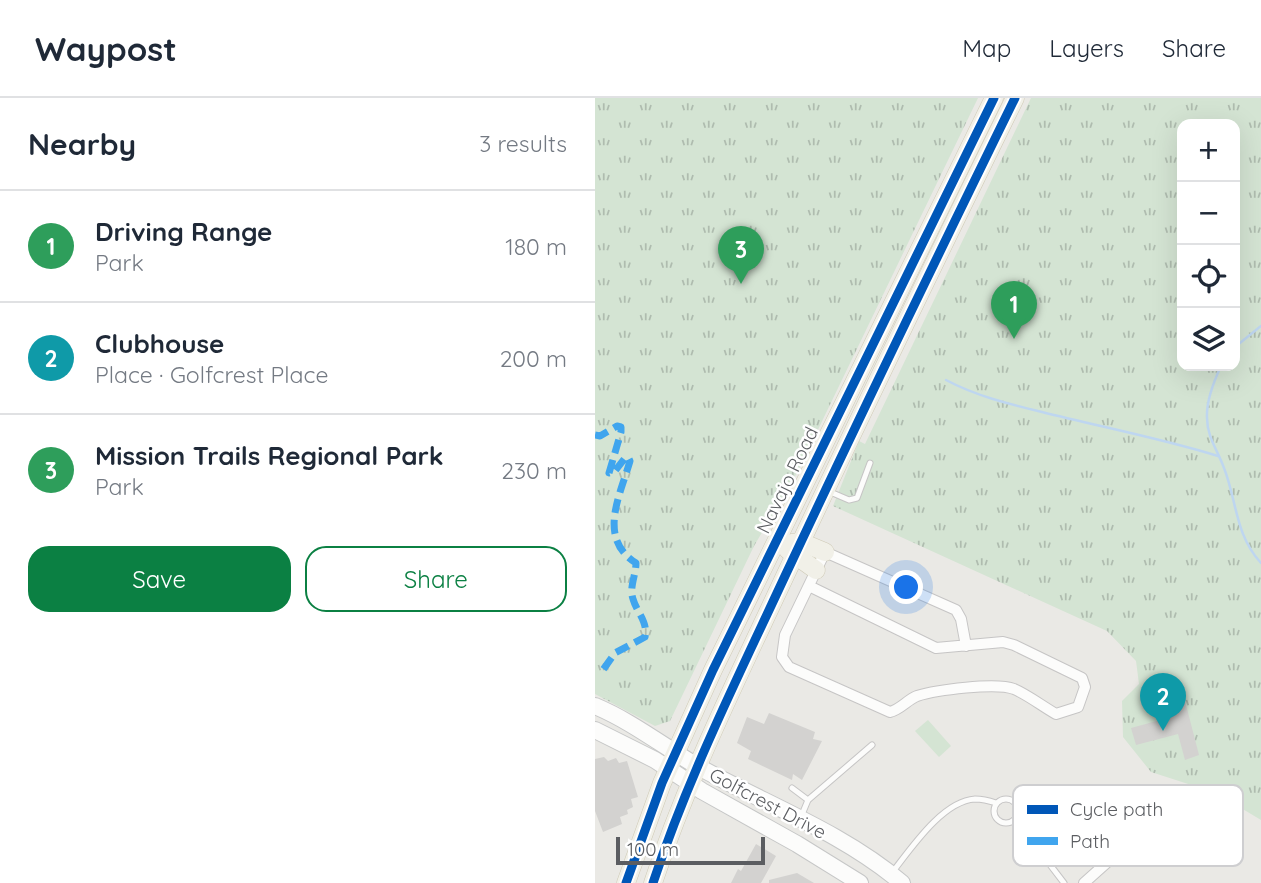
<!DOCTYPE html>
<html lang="en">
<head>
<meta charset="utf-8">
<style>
	:root { --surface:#fff; --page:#f6f6f7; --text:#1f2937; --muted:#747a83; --line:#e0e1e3; --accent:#0b8043 }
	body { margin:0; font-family:Quicksand,sans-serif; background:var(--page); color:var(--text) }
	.controls { position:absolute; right:21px; top:21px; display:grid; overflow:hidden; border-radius:14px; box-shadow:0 7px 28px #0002 }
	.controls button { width:63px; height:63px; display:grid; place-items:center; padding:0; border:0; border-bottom:2px solid var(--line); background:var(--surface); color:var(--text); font:35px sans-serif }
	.scale { position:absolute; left:21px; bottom:18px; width:149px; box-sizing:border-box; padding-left:7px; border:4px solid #5b5d61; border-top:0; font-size:19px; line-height:24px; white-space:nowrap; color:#5b5d61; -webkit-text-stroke:5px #fff; paint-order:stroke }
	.you { position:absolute; left:312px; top:490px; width:24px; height:24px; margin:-18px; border:5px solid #fff; border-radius:50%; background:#1a73e8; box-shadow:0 0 0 10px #1a73e833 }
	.badge { display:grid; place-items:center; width:46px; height:46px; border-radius:50%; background:var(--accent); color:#fff; font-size:23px; font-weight:700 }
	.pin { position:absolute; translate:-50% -58px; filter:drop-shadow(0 2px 4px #0008) }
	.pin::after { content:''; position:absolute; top:37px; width:24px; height:21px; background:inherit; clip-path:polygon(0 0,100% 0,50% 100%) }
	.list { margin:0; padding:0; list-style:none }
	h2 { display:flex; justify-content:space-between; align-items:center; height:91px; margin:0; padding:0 28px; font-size:30px }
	h2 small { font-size:23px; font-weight:400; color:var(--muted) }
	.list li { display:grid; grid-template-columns:46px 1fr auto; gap:21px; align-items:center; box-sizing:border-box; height:112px; padding:0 28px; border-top:2px solid var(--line) }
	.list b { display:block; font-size:26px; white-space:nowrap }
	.list p { margin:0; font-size:23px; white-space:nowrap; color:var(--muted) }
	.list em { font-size:23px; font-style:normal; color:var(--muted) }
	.actions { display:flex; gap:14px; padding:21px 28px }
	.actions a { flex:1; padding:16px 0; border:2px solid var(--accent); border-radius:21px; text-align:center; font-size:24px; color:var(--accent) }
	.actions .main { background:var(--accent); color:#fff }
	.icon { flex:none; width:38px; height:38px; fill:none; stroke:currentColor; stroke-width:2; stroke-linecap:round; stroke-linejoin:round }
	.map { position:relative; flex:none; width:666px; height:785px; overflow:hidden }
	header { display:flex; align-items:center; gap:42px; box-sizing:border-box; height:98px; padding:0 35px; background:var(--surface); border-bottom:2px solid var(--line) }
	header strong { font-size:33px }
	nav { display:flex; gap:38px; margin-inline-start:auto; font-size:24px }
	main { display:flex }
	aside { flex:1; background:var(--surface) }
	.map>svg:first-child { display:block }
</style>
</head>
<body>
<header>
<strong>Waypost</strong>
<nav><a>Map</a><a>Layers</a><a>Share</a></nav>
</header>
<main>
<aside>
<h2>Nearby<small>3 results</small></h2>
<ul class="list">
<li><span class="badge" style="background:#2e9e5b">1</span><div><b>Driving Range</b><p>Park</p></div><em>180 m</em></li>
<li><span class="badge" style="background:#0f9aa8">2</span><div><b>Clubhouse</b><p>Place · Golfcrest Place</p></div><em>200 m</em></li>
<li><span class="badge" style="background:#2e9e5b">3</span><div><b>Mission Trails Regional Park</b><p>Park</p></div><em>230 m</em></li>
</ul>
<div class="actions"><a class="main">Save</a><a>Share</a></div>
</aside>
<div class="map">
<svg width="666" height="785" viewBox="0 0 666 785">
	<defs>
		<pattern id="grass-tufts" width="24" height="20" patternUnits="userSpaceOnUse" patternTransform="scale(1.75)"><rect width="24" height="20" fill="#d4e4d3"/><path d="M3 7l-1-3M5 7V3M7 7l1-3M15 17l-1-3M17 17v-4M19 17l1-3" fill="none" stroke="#afbcaf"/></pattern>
	</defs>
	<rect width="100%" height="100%" fill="#eae9e5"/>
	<!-- grass -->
	<g fill="url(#grass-tufts)" fill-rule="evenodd">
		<polygon points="0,0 383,0 203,373 159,448 75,623 60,628 0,596"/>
		<path d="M436 0H666V722L621 695 556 674 528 639 527 603 544 586 541 563 512 533 238 408 264 343 270 346ZM587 26H640V268H587Z"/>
	</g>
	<!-- garden -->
	<polygon fill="#d4e4d3" points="333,622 356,648 344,659 320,633"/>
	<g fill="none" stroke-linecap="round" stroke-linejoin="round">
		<!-- stream -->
		<g stroke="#bed6f0" stroke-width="2.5">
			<polyline points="640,249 666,228"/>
			<path d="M626 268C619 283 611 303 612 320 612 339 623 353 629 370 642 403 640 437 666 465"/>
			<path d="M351 282C381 298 414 306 447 314 506 329 565 340 623 358"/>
		</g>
	</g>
	<!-- building -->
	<g fill="#d3d2d0">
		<polygon points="573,599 575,603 589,599 604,657 590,662 583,636 541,647 536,630 569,621 564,601"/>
		<polygon points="174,615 220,634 218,641 227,643 207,682 198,676 197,682 153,661 156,653 142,645 152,619 169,626"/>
		<polygon points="9,659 13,663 21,660 24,665 32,663 43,699 36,701 38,709 32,712 33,716 25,719 27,726 8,734 0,713 0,661"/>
		<polygon points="161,746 181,758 166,785 136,785 143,771 146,773"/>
		<polygon points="202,775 219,785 174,785 174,782"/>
	</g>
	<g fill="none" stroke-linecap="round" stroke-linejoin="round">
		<!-- lane casing -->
		<g stroke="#c6c5c5" stroke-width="7">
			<g id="lane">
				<polyline points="233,393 254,402 262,400 275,365"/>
				<polyline points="197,690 213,702"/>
				<circle cx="411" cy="713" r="12"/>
				<polyline points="206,719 213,702 277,647"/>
				<polyline points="420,721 469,785"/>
				<path d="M296 776C315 752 347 703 380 701 387 701 395 703 401 705"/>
			</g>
		</g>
		<!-- street casing -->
		<g stroke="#c6c5c5" stroke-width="12">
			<g id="street">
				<path d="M214 488 341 550 408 544 419 547 487 580 490 589 483 609 461 616C447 608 433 597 419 591 401 584 341 592 322 598 312 602 306 611 295 614L194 569 187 559 190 537 230 454 361 512 366 521 371 548"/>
				<polyline points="489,785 584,700"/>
			</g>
		</g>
		<!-- secondary casing -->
		<g stroke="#c6c7c7" stroke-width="18">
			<g id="secondary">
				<path d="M0 608C36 623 68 648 102 668 170 706 247 734 307 785"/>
				<polyline points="0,632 60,662 107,693 202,746 265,785"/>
			</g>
		</g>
		<!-- primary casing -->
		<g stroke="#cfcab6" stroke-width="19">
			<g id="primary">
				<polyline points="197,445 206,444 230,454"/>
				<polyline points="193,452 221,472"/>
				<polyline points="31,785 67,685 118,572 399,0"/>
				<path d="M58 785C93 679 143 579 190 478 265 318 342 159 420 0"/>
			</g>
		</g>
		<!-- lane -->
		<use href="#lane" stroke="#fcfcfb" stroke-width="5"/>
		<!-- street -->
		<use href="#street" stroke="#fcfcfb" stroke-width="10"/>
		<!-- secondary -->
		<use href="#secondary" stroke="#fcfcfb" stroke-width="16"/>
		<!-- primary -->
		<use href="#primary" stroke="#f1f0e8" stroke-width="18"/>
		<!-- quiet -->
		<path stroke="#40a5ee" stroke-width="7" stroke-dasharray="14 7" stroke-linecap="butt" d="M0 337 5 338 22 328 26 329V334L14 375 20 373 30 360 33 359 35 363C25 398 2 440 41 465 41 477 34 489 38 501 42 515 53 523 50 539L20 555 5 576"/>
		<!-- cycleway casing -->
		<g stroke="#fff" stroke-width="13">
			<g id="cycleway">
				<polyline points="31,785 67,685 118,572 399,0"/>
				<path d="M58 785C93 679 143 579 190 478 265 318 342 159 420 0"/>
			</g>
		</g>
		<!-- cycleway -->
		<use href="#cycleway" stroke="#0057b8" stroke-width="9"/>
	</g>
	<g text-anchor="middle" stroke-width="5" stroke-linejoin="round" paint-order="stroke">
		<!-- street labels -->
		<g font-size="19" fill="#5b5d61" stroke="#fff">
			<text transform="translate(192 382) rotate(-64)" y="7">Navajo Road</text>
			<text transform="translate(173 705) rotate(28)" y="7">Golfcrest Drive</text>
		</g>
	</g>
	<!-- legend -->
	<rect x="418" y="687" width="230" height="81" rx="10" fill="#fff" stroke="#ceced0" stroke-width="2"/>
	<rect x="432" y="707" width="31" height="9" fill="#0057b8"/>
	<rect x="432" y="739" width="31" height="8" fill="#40a5ee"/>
	<g font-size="19" fill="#5b5d61">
		<text x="475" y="718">Cycle path</text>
		<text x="475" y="750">Path</text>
	</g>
</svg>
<div class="controls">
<button>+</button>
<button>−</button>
<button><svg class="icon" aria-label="locate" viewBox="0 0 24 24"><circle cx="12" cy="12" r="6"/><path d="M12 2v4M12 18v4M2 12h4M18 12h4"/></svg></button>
<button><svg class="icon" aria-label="layers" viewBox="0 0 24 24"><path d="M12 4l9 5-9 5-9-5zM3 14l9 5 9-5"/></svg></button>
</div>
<div class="scale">100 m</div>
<div class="you"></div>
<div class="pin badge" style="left:419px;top:241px;background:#2e9e5b">1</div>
<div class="pin badge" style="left:568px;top:633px;background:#0f9aa8">2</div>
<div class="pin badge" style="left:146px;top:186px;background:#2e9e5b">3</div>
</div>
</main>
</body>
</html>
